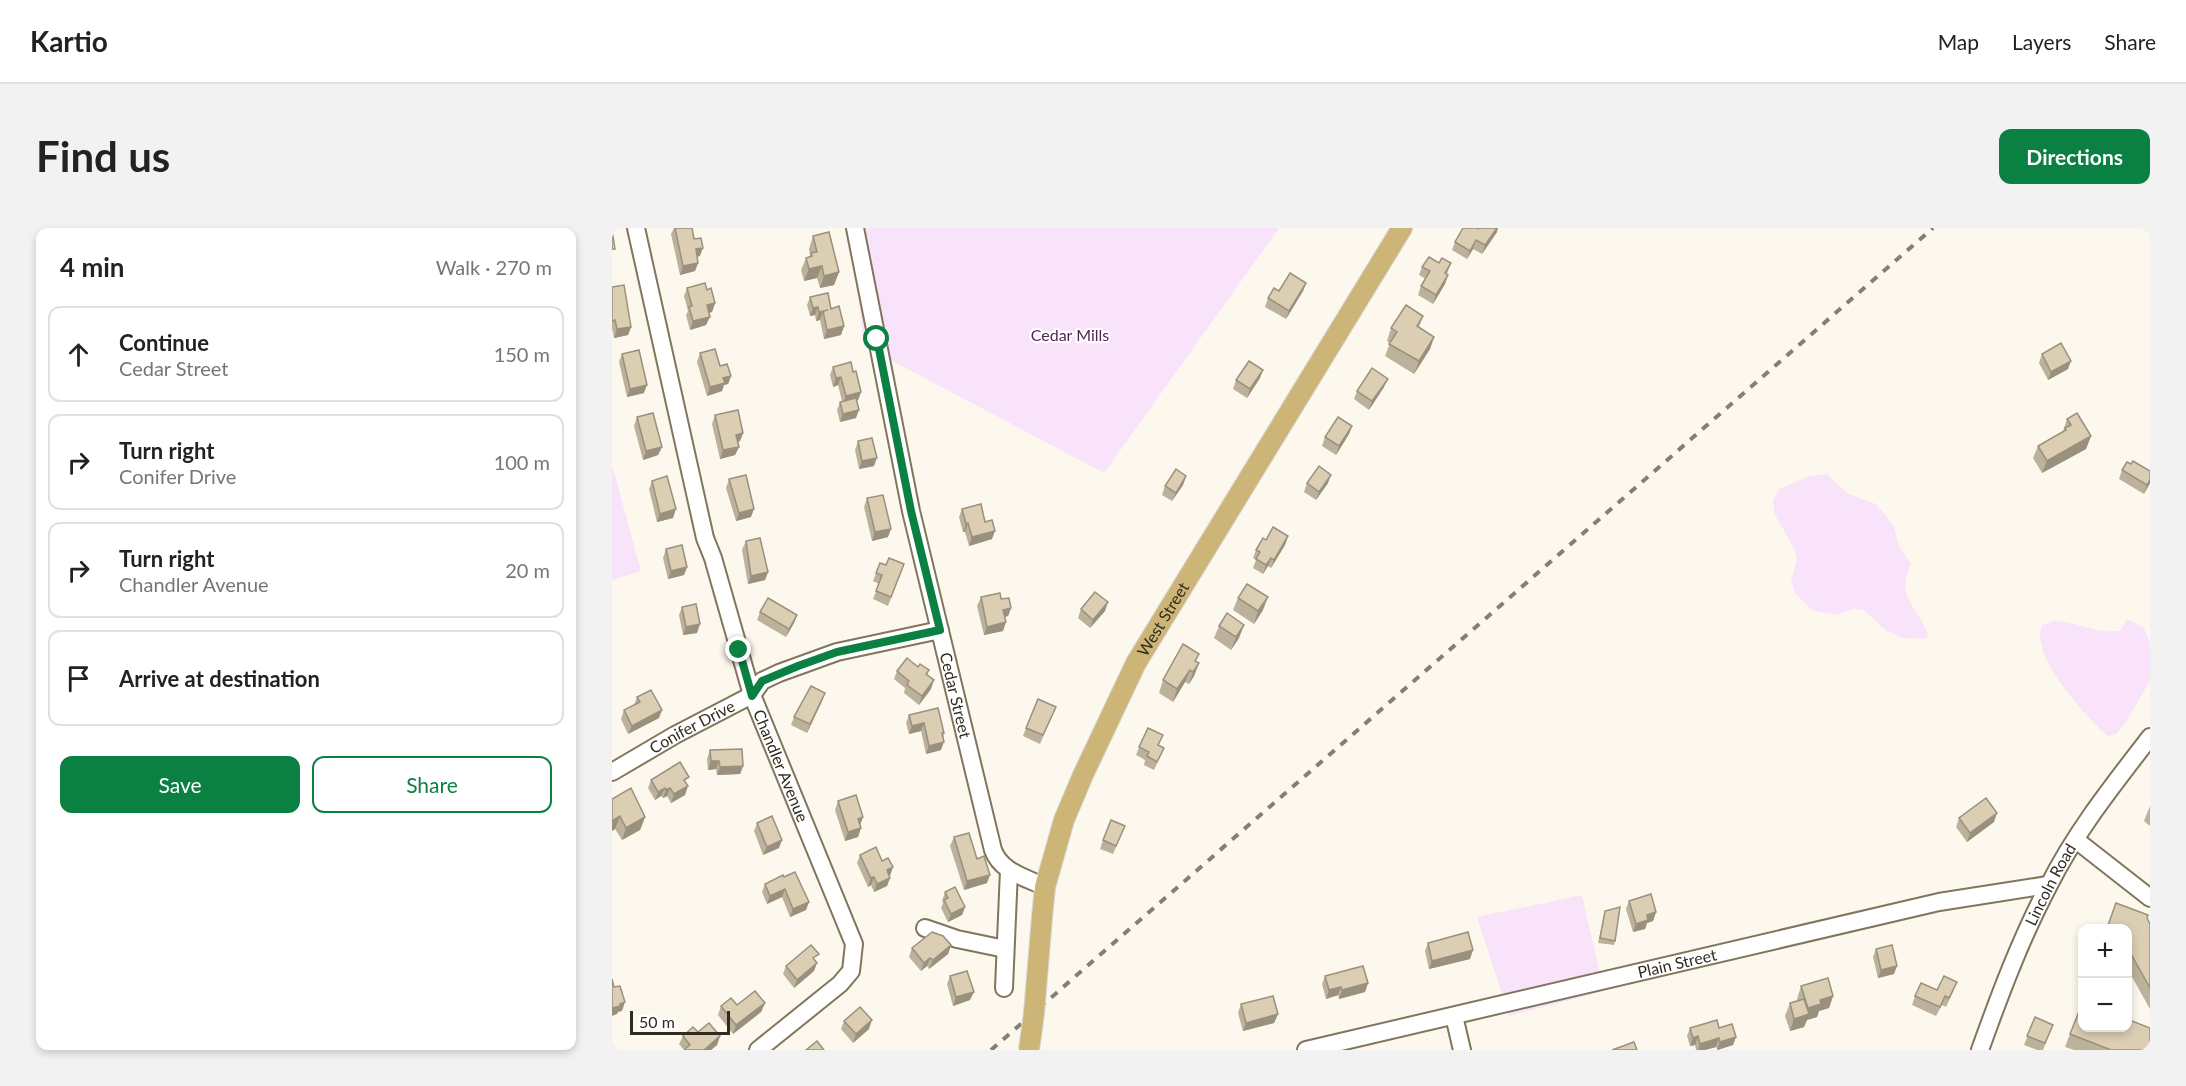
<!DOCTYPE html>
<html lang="en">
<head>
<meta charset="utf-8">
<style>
	:root { --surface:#fff; --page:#f2f2f2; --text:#222; --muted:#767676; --line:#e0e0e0; --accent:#0b8043 }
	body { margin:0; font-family:Lato,sans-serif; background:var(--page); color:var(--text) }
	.controls { position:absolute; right:18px; bottom:18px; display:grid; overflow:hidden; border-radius:12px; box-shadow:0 3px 9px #0003 }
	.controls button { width:54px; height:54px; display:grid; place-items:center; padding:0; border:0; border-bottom:2px solid var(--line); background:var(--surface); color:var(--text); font:30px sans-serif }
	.scale { position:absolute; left:18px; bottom:15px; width:100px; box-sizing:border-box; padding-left:6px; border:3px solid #302b21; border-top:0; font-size:16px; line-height:21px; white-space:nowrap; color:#302b21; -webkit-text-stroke:4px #fff; paint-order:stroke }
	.stop { position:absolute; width:18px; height:18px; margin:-14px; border:4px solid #0b8043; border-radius:50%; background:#fff }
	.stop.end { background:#0b8043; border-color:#fff; box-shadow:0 2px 6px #0008 }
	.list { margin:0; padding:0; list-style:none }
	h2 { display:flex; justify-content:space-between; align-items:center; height:78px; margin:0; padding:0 24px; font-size:26px }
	h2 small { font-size:20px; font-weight:400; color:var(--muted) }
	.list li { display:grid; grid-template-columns:39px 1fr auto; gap:18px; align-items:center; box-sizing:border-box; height:96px; margin:0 12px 12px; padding:0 12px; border:2px solid var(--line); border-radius:12px }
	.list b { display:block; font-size:22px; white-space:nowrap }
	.list p { margin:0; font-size:20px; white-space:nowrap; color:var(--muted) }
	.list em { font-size:20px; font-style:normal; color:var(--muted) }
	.actions { display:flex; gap:12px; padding:18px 24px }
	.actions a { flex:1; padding:14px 0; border:2px solid var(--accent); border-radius:12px; text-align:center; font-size:21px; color:var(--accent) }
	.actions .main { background:var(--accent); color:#fff }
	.icon { flex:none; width:33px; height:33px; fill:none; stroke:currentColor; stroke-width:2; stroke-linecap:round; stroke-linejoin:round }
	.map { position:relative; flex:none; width:1538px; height:822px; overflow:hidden; border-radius:12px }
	header { display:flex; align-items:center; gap:36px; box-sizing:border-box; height:84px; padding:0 30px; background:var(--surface); border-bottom:2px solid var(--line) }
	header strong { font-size:28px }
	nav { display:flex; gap:33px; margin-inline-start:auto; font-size:21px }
	.intro { display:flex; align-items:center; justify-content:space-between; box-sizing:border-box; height:144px; padding:0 36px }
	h1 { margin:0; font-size:42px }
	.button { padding:15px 27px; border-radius:12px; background:var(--accent); color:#fff; font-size:21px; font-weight:700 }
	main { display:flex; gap:36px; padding:0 36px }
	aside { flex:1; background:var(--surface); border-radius:12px; box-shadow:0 3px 9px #0003 }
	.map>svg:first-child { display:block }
</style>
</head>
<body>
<header>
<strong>Kartio</strong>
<nav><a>Map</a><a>Layers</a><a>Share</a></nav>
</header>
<div class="intro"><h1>Find us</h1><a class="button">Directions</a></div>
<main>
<aside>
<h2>4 min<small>Walk · 270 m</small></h2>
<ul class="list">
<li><svg class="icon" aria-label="ahead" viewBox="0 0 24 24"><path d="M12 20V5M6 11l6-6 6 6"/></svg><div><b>Continue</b><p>Cedar Street</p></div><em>150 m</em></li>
<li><svg class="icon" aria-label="right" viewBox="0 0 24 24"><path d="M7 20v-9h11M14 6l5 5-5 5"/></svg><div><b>Turn right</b><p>Conifer Drive</p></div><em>100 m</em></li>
<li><svg class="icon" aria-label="right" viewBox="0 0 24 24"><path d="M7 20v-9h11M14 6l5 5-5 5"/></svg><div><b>Turn right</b><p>Chandler Avenue</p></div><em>20 m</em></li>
<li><svg class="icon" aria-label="arrive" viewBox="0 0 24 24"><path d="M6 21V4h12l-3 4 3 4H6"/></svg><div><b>Arrive at destination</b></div></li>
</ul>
<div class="actions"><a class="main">Save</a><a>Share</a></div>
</aside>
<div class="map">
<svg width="1538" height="822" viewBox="0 0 1538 822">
	<rect width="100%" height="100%" fill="#fdf8ed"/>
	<!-- green -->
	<g fill="#f8e3fa">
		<polygon points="238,0 667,0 492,245 252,118"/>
		<polygon points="0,237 29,343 0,352"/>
		<path d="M1215 246 1236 266 1264 276 1282 298 1286 316 1299 336C1283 370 1305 376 1316 406L1313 411 1291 410 1273 402 1252 382 1241 381 1224 387 1201 383 1183 365 1179 353 1185 331 1183 322 1163 287 1161 273 1167 261 1197 248Z"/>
		<path d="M1514 392 1520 393 1532 400 1538 416V453L1512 497 1504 506 1496 508C1474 489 1417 427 1430 397 1434 396 1439 393 1443 393 1465 393 1487 408 1509 402Z"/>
		<polygon points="970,667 992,763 897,788 865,689"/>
	</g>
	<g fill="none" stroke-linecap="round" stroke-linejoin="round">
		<!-- minor casing -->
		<g stroke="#81755c" stroke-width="20">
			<g id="minor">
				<path id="s1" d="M24 0 93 310 101 330 140 467 242 716 239 743 228 756 146 822"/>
				<path id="s2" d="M243 0 299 283 381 622C389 644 413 649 433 659"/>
				<path id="s3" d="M0 544 63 507 140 467 150 453 167 445 225 424 328 402"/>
				<polyline points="1464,612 1538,670"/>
				<polyline points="313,700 345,711 393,721"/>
				<polyline points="392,760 397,642"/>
				<polyline points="842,788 850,822"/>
				<path id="s4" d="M694 822 1327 674 1436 657"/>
				<path id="s5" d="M1368 822C1388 766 1409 710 1437 657 1464 603 1502 556 1538 509"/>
			</g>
		</g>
		<!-- major casing -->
		<g stroke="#d6d5d3" stroke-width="22">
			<g id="major">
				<path id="s6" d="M430 689 433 659 452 592 471 547 524 435 790 0"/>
			</g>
		</g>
		<!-- minor -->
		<use href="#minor" stroke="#fff" stroke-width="16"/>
		<!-- major -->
		<use href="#major" stroke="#cdb577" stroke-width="20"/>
		<!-- rail -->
		<polyline stroke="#847f75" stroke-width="4" stroke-dasharray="8 8" stroke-linecap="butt" points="379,822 1321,0"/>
		<!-- major-bridge casing -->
		<g stroke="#d6d5d3" stroke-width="22" stroke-linecap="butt">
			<polyline id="major-bridge" points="417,822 422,785 430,689"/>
		</g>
		<!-- major-bridge -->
		<use href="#major-bridge" stroke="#cdb577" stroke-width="20"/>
	</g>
	<!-- wall -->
	<g fill="#bcb19a">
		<polygon points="62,0 80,0 82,11 88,28 85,29 86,35 83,43 68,47 59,6"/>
		<polygon points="885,4 870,26 861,21 855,31 840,22 843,14"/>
		<polygon points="201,8 227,44 222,57 208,60 205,50 192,53 189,42 194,30 198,29 198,27 197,21"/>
		<polygon points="827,35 839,35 835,46 836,47 833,56 821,76 806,67 809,58 814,51 807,47 810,39"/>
		<polygon points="694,55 691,63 674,91 653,79 656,70 667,63"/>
		<polygon points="0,59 19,99 16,107 2,110 0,100"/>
		<polygon points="75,60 95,62 103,75 100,84 96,85 94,97 78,102 74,87 76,83 72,68"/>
		<polygon points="198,69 219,81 232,98 229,107 212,111 208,92 204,93 203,87 198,88 195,77"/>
		<polygon points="811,88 807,99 822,109 818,121 802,146 773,128 778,115 775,113 779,100"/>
		<polygon points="88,125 108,138 119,148 116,156 112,157 110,163 95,168 85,134"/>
		<polygon points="10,126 32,165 15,169 7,134"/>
		<polygon points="1430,126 1456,141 1436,152 1427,135"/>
		<polygon points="221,139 241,144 249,164 246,172 244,173 244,190 228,194 225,182 228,174 230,173 226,157 221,159 218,147"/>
		<polygon points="648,150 635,170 621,161 624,152"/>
		<polygon points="772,159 757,182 742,171 745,163"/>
		<polygon points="103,187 131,205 128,213 125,214 127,219 123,227 108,231 100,196"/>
		<polygon points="25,189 50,219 46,227 31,232 22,198"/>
		<polygon points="1455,191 1479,208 1474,221 1430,245 1421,230 1426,218 1451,203"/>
		<polygon points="740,198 737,206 724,227 710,218 713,209"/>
		<polygon points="246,213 262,238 247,241 243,222"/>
		<polygon points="1519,236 1538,255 1532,266 1507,251 1510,242"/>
		<polygon points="574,248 571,257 560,273 550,267 553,258"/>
		<polygon points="117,251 139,289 124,293 114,260"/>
		<polygon points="40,253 61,290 45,294 37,261"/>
		<polygon points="695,255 716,255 704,272 692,264"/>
		<polygon points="255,270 276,309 260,313 252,279"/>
		<polygon points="350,281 373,294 380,311 357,318 353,304 351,304 347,289"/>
		<polygon points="676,308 673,317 659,340 656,338 651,346 641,340 644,332 641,330 644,322 654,312"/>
		<polygon points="134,313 156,344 153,352 136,356 130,322"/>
		<polygon points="54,321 75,339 72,347 56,351 51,330"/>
		<polygon points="268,335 274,337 292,336 276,378 261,371 267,356 261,353"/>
		<polygon points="369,369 389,371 399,380 396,388 393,389 391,403 372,407 365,378"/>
		<polygon points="626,370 651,382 642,396 621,382"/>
		<polygon points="70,379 85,405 71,407 67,387"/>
		<polygon points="469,381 493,383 478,400 466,390"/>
		<polygon points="148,384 185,387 182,395 174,409 145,392"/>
		<polygon points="607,398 627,410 619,422 602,410"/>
		<polygon points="585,434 587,435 582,448 577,456 573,454 561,474 547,465 551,452"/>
		<polygon points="306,439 317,442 315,447 319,461 307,477 292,465 293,460 282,451 285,443"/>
		<polygon points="25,469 47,490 16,506 9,491 12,482 22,477"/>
		<polygon points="210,473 195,505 179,497 182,489"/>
		<polygon points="444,479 428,516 411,508 414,500"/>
		<polygon points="297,487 332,505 329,522 314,526 309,503 297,506 294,495"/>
		<polygon points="547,517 552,520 542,542 532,537 533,532 524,527 527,519"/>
		<polygon points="98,522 131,538 128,546 105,547 104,541 96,542 95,531"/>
		<polygon points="39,552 74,556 73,567 59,575 55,568 51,570 49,568 43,572 36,560"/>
		<polygon points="0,571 33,589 28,602 10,612 3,601 0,603"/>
		<polygon points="226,573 251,589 248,597 249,600 246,609 233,613 223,582"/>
		<polygon points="1538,578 1538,598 1532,593"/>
		<polygon points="1347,590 1382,594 1355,614 1344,599"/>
		<polygon points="145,595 167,620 151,627 142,603"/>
		<polygon points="513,598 501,626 488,621 491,612"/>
		<polygon points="342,609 375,655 352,662 338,618"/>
		<polygon points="248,627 278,648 275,658 262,664 259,657 256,659 245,635"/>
		<polygon points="171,647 194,682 178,689 170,669 155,676 150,664 153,656"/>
		<polygon points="333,664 353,679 350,687 336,694 329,680 331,675 330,673"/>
		<polygon points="1017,673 1044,684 1041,693 1035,695 1033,701 1021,704 1014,681"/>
		<polygon points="993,683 1003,713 1002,717 986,715"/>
		<polygon points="1535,690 1538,696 1538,781 1515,740 1515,700"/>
		<polygon points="816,715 858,731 817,741 813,723"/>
		<polygon points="339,717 336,726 317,741 315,738 309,743 297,729 300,720"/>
		<polygon points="1264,721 1282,746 1266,750 1261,729"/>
		<polygon points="204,733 202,743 182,760 171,746 174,738"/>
		<polygon points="338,748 358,772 341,778 335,756"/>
		<polygon points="713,748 756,755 753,764 727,771 726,767 714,771 710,756"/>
		<polygon points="1189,758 1221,768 1217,780 1207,783 1205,789 1195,792 1192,799 1178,803 1173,788 1178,775 1185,773 1185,771"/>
		<polygon points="1325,762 1342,762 1334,779 1330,777 1324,788 1300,777 1303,768"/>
		<polygon points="153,775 149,784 121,806 106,787 109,778"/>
		<polygon points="629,776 666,786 662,795 631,803 626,785"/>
		<polygon points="1423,789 1441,797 1431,822 1425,822 1412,817"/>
		<polygon points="232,793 257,801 241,815 229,801"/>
		<polygon points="1078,800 1107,800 1124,809 1121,817 1106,822 1104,819 1093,822 1084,822 1083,817 1078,818 1075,808"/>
		<polygon points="86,804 108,808 105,817 99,822 72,822 67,816 71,808"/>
		<polygon points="1458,806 1538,822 1462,822 1453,819"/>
	</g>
	<!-- shaded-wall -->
	<g fill="#99907d">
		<polygon points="885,0 886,0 885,4 870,26 873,17"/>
		<polygon points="864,12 861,21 855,31 858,23"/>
		<polygon points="91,20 88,28 81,29 84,21"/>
		<polygon points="86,35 83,43 68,47 71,38"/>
		<polygon points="210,38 205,50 192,53 197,41"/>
		<polygon points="227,44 222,57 208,60 212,48"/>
		<polygon points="836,47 833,56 821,76 824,67"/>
		<polygon points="694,55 691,63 674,91 677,83"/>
		<polygon points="103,75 100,84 92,86 95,77"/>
		<polygon points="206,79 203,87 198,88 201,80"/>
		<polygon points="216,82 211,83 208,92 204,93 207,84"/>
		<polygon points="98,89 94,97 78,102 81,93"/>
		<polygon points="232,98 229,107 212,111 215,102"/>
		<polygon points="19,99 16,107 2,110 5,101"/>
		<polygon points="822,109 818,121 802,146 807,133"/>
		<polygon points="1459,133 1456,141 1436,152 1439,144"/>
		<polygon points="651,142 648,150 635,170 638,161"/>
		<polygon points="119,148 116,156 112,157 110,163 95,168 98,159 111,150"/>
		<polygon points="229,149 226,157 221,159 224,150"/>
		<polygon points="776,151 772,159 757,182 760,173"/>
		<polygon points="35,157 32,165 15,169 18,161"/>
		<polygon points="249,164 246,172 231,177 234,168"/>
		<polygon points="247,182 244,190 228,194 231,186"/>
		<polygon points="740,198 737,206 724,227 727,218"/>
		<polygon points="131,205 128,213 121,215 124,207"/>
		<polygon points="1479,208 1474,221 1430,245 1435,233"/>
		<polygon points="50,219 46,227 31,232 34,223"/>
		<polygon points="127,219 123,227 108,231 111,222"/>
		<polygon points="265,230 262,238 247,241 250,233"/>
		<polygon points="719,247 716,255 704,272 707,264"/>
		<polygon points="574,248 571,257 560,273 564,265"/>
		<polygon points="1538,252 1538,255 1532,266 1535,257"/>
		<polygon points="64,281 61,290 45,294 48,286"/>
		<polygon points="142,281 139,289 124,293 127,285"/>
		<polygon points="356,295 353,304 351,304 354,296"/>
		<polygon points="279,301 276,309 260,313 263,304"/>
		<polygon points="383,303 380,311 357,318 360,309"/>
		<polygon points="676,308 673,317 659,340 662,332"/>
		<polygon points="659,330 656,338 651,346 654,337"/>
		<polygon points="75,339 72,347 56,351 59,343"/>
		<polygon points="156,344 153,352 136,356 139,348"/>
		<polygon points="656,369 651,382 642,396 646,383"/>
		<polygon points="496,374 493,383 478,400 481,392"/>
		<polygon points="399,380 396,388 388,390 391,382"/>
		<polygon points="185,387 182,395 174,409 177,401"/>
		<polygon points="394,394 391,403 372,407 375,399"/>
		<polygon points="88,396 85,405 71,407 74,399"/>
		<polygon points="632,397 627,410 619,422 624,409"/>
		<polygon points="587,435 582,448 577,456 581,444"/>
		<polygon points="578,442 573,454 561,474 565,461"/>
		<polygon points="322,452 319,461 307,477 310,468"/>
		<polygon points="213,465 210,473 195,505 198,496"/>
		<polygon points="50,482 47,490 16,506 20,498"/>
		<polygon points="312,495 309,503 297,506 300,498"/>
		<polygon points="332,514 329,522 314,526 317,518"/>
		<polygon points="99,533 107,533 104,541 96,542"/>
		<polygon points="131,538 128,546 105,547 108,539"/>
		<polygon points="76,558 73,567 59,575 62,566"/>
		<polygon points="53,560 49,568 43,572 46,564"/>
		<polygon points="58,560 55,568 51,570 54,562"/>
		<polygon points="1385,585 1382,594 1355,614 1358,605"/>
		<polygon points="8,588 3,601 0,603 0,593"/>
		<polygon points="33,589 28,602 10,612 14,600"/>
		<polygon points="251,589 248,597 246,591"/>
		<polygon points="249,600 246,609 233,613 236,604"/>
		<polygon points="170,612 167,620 151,627 155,619"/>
		<polygon points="281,639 278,648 275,642"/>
		<polygon points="378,647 375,655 352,662 355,653"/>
		<polygon points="262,649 259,657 256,659 259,650"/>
		<polygon points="278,650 275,658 262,664 265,656"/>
		<polygon points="173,661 170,669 155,676 158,668"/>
		<polygon points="197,674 194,682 178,689 181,681"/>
		<polygon points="353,679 350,687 336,694 339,686"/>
		<polygon points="1044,684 1041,693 1035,695 1033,701 1021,704 1024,696 1035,687"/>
		<polygon points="339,717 336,726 317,741 321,732"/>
		<polygon points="861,722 858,731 817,741 820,733"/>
		<polygon points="318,730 315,738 309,743 312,735"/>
		<polygon points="205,735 202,743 182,760 185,752"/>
		<polygon points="1285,738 1282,746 1266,750 1269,742"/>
		<polygon points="756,755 753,764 727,771 730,762"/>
		<polygon points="729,759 726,767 714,771 717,762"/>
		<polygon points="362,764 358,772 341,778 344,769"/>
		<polygon points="1221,768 1217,780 1207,783 1205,789 1195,792 1192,799 1178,803 1182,791 1193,787 1196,780 1208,772"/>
		<polygon points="13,774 10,783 6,784 5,786 0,788 0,780 8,776"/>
		<polygon points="153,775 149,784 121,806 124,797"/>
		<polygon points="666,786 662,795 631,803 634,795"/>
		<polygon points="260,792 257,801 241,815 244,806"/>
		<polygon points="108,808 105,817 99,822 92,822"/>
		<polygon points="1086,808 1083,817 1078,818 1081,810"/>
		<polygon points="1124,809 1121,817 1105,822 1108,814"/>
		<polygon points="1107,810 1104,819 1093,822 1086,822 1088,816"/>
	</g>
	<!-- building -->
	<g fill="#dbceb3" stroke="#99907d" stroke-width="1.5">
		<polygon points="63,0 80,0 82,11 89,10 91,20 84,21 86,35 71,38"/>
		<polygon points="851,0 865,0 866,1 867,0 885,0 873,17 864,12 858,23 843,14"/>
		<polygon points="0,2 3,21 0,21"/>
		<polygon points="217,4 227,44 212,48 210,38 197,41 194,30 200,28 199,25 205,24 201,8"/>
		<polygon points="817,29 827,35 830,30 839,35 833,45 836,47 824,67 809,58 818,43 810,39"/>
		<polygon points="678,45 694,55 677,83 656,70 662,60 667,63"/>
		<polygon points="93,55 95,62 99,60 103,75 95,77 98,89 81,93 77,79 80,78 75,60"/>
		<polygon points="12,57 19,99 5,101 3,92 0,93 0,59"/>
		<polygon points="216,65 219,81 227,78 232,98 215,102 211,83 216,82 207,84 206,79 201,80 198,69"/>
		<polygon points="794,77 811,88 805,98 822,109 807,133 777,116 785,104 779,100"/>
		<polygon points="1449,115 1459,133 1439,144 1430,126"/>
		<polygon points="103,121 108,138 115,136 119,148 111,150 113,155 98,159 88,125"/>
		<polygon points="27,122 35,157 18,161 10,126"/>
		<polygon points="637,133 651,142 638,161 624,152"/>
		<polygon points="239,134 241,144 244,143 249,164 234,168 229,149 224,150 221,139"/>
		<polygon points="760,140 776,151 760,173 745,163"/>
		<polygon points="244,170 247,182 231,186 228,174"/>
		<polygon points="126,182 131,205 124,207 127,219 111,222 103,187"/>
		<polygon points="41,185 50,219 34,223 25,189"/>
		<polygon points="1465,185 1479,208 1435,233 1426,218 1454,202 1453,200 1459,197 1455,191"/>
		<polygon points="726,189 740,198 727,218 713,209"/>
		<polygon points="260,210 265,230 250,233 246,213"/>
		<polygon points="1521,233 1538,243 1538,252 1535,257 1510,242 1515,234 1519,236"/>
		<polygon points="707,238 719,247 707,264 695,255"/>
		<polygon points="564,241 574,248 564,265 553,258"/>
		<polygon points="134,247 142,281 127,285 117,251"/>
		<polygon points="55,248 64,281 48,286 40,253"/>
		<polygon points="271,267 279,301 263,304 255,270"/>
		<polygon points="369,276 373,294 380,292 383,303 360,309 356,295 354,296 350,281"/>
		<polygon points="661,299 676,308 662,332 659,330 654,337 644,331 648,324 644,322 651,310 654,312"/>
		<polygon points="148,310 156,344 139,348 134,313"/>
		<polygon points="70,317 75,339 59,343 54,321"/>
		<polygon points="277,330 292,336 279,369 264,363 270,347 264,345 268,335 274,337"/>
		<polygon points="635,356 656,369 646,383 626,370"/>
		<polygon points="483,364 496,374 481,392 469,381"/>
		<polygon points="388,365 389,371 397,370 399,380 391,382 394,394 375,399 369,369"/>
		<polygon points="156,370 185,387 177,401 148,384"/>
		<polygon points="84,376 88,396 74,399 70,379"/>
		<polygon points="615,385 632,397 624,409 607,398"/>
		<polygon points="571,416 587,426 583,433 587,435 581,444 578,442 565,461 551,452"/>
		<polygon points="295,430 306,439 308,436 317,442 314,446 322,452 310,468 295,457 297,453 285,443"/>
		<polygon points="199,458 213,465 198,496 182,489"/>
		<polygon points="39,462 50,482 20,498 12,482 28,474 25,469"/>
		<polygon points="426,471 444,479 431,507 414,500"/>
		<polygon points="326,480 332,505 330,505 332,514 317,518 312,495 300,498 297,487"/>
		<polygon points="536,500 551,507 546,517 552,520 545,534 535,528 537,524 527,519"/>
		<polygon points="130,521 131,538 108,539 107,533 99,533 98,522"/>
		<polygon points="68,534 77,549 72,552 76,558 62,566 58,560 54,562 53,560 46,564 39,552"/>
		<polygon points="19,560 33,589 14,600 8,588 0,593 0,571"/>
		<polygon points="244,567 251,589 246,591 249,600 236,604 226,573"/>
		<polygon points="1374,570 1385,585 1358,605 1347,590"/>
		<polygon points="160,588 170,612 155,619 145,595"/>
		<polygon points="499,592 513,598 504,618 491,612"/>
		<polygon points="357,605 365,631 372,628 378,647 355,653 342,609"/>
		<polygon points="264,619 270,633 276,630 281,639 275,642 278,650 265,656 262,649 259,650 248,627"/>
		<polygon points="183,644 197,674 181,681 173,661 158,668 153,656 171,647 172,649"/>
		<polygon points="343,659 353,679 339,686 332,672 336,670 333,664"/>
		<polygon points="1039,666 1044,684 1035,687 1036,692 1024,696 1017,673"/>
		<polygon points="1504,675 1536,687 1535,690 1538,696 1538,760 1519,726 1515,736 1515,700 1495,700"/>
		<polygon points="1008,679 1003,713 988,710 993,683"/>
		<polygon points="320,704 331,708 339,717 321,732 318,730 312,735 300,720"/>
		<polygon points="856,704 861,722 820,733 816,715"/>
		<polygon points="199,717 207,726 201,730 205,735 185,752 174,738"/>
		<polygon points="1280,717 1285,738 1269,742 1264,721"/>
		<polygon points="751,738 756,755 730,762 729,759 717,762 713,748"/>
		<polygon points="355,743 362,764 344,769 338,748"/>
		<polygon points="1332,748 1345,754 1337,770 1333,768 1328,779 1303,768 1309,755 1325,762"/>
		<polygon points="1216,750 1221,768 1208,772 1209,776 1196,780 1189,758"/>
		<polygon points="0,751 2,759 8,758 13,774 8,776 8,778 0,780"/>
		<polygon points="143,763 153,775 124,797 109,778 119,770 125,777"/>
		<polygon points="661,768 666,786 634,795 629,776"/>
		<polygon points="1192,771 1197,786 1182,791 1178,775"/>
		<polygon points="1470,776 1470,800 1515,800 1515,791 1538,800 1538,822 1499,822 1458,806"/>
		<polygon points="248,779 260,792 244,806 232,793"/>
		<polygon points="1423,789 1441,797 1433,815 1415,808"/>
		<polygon points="1105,792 1107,800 1120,796 1124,809 1108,814 1107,810 1088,816 1086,808 1081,810 1078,800"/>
		<polygon points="97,795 108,808 92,822 74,822 73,821 78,817 71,808 81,799 86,804"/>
		<polygon points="205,813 212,822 194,822"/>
		<polygon points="1022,814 1025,822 1000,822"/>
	</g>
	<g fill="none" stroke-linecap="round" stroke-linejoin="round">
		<!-- route -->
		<polyline stroke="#0b8043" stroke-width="8" points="127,422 140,468 150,453 186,438 225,424 328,402 299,283 265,111"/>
	</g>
	<g text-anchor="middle" stroke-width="4.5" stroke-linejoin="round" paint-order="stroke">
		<!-- park labels -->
		<g font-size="16" fill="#512656" stroke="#fff">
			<text x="458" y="113">Cedar Mills</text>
		</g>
		<!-- street labels -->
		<g font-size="16" fill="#302b21" stroke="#fff">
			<text dy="6" stroke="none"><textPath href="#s6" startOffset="324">West Street</textPath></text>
			<text dy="6" stroke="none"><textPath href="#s2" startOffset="478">Cedar Street</textPath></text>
			<text dy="6" stroke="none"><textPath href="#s3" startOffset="92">Conifer Drive</textPath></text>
			<text dy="6" stroke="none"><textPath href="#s1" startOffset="558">Chandler Avenue</textPath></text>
			<text dy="6" stroke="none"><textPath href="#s5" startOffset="180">Lincoln Road</textPath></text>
			<text dy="6" stroke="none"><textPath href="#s4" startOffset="381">Plain Street</textPath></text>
		</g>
	</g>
</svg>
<div class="controls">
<button>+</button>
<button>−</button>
</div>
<div class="scale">50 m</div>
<div class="stop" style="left:265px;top:111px"></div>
<div class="stop end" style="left:127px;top:422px"></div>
</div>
</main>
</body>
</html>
